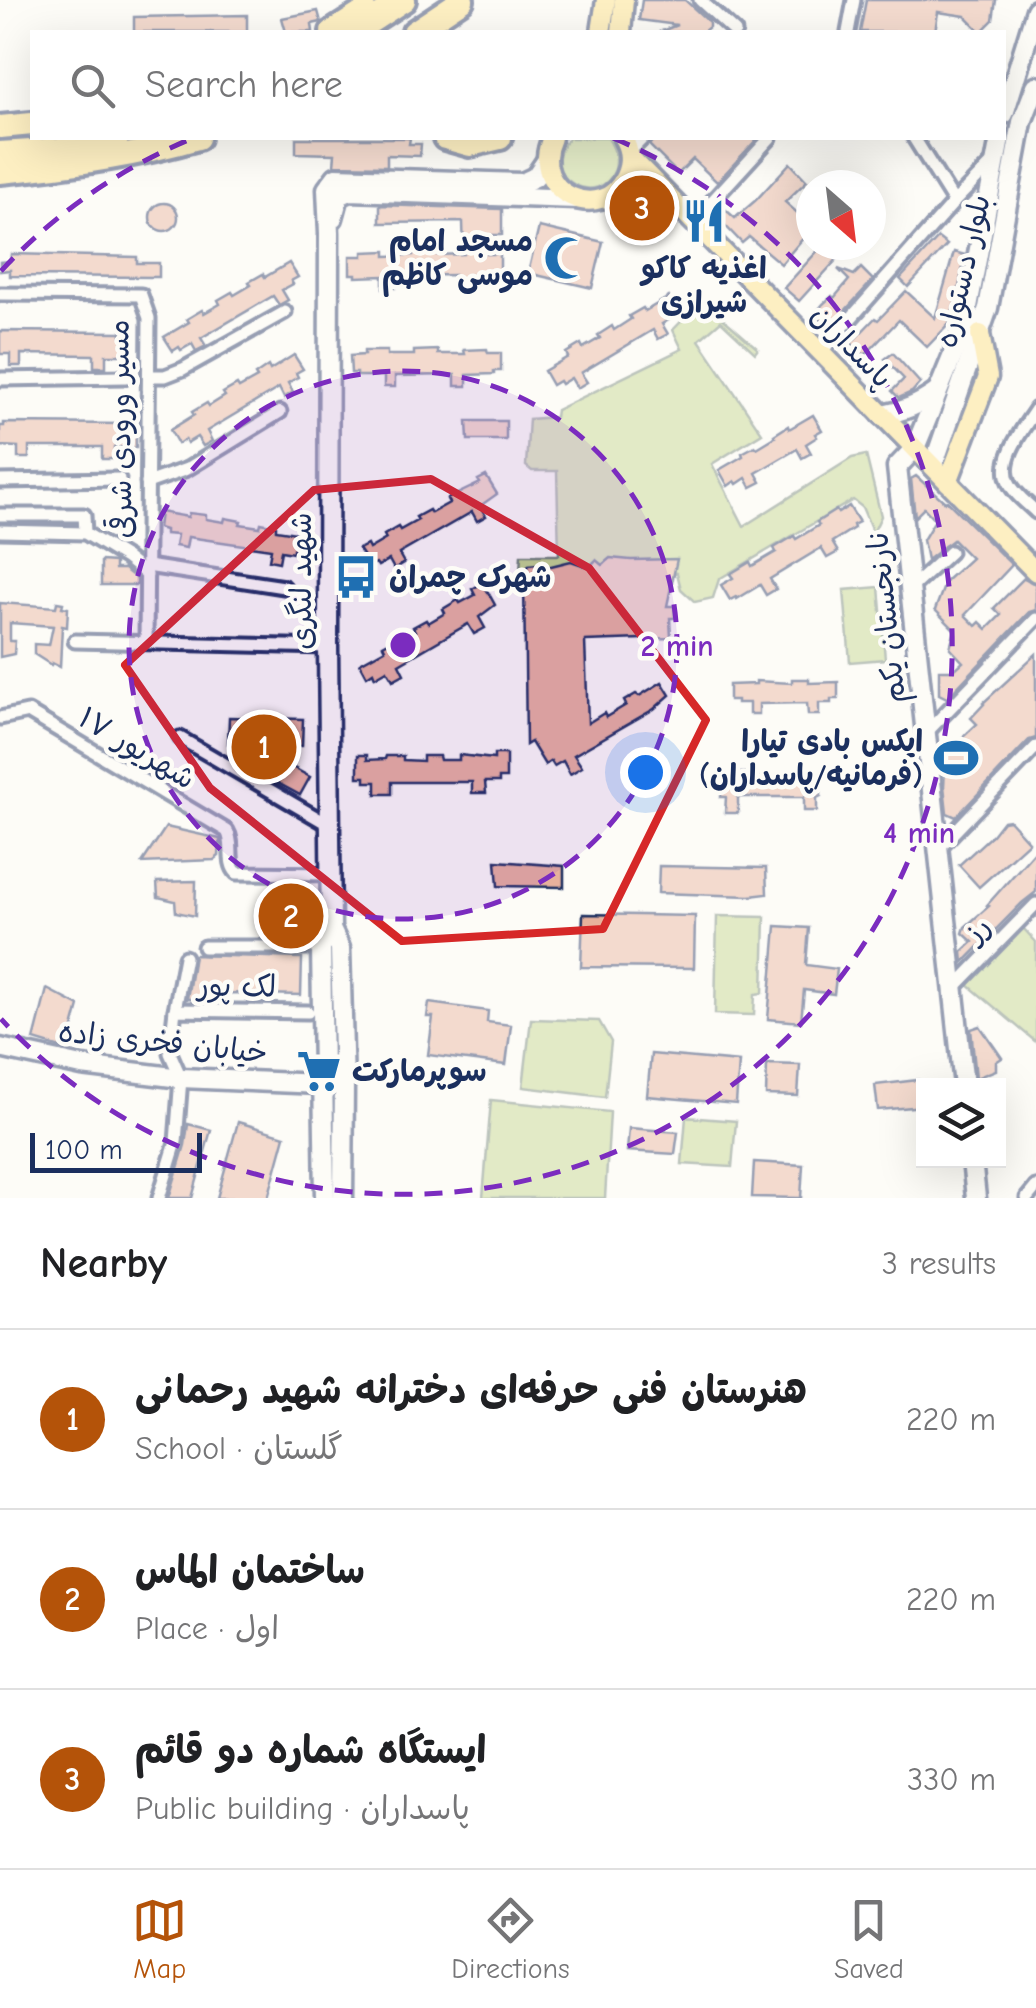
<!DOCTYPE html>
<html lang="en">
<head>
<meta charset="utf-8">
<style>
	:root { --surface:#fff; --page:#f2f2f2; --text:#202124; --muted:#757577; --line:#e0e0e0; --accent:#b45309 }
	body { margin:0; font-family:"Comic Neue","Playpen Sans Arabic",sans-serif; background:var(--page); color:var(--text) }
	.controls { position:absolute; right:30px; bottom:30px; display:grid; overflow:hidden; border-radius:0px; box-shadow:0 10px 40px #0002 }
	.controls button { width:90px; height:90px; display:grid; place-items:center; padding:0; border:0; border-bottom:2px solid var(--line); background:var(--surface); color:var(--text); font:50px sans-serif }
	.compass { position:absolute; left:796px; top:170px; width:90px; height:90px; border-radius:50%; background:var(--surface); box-shadow:0 10px 40px #0002; rotate:152deg }
	.scale { position:absolute; left:30px; bottom:25px; width:172px; box-sizing:border-box; padding-left:10px; border:5px solid #1b2f5e; border-top:0; font-size:28px; line-height:35px; white-space:nowrap; color:#1b2f5e; -webkit-text-stroke:8px #fdfcf7; paint-order:stroke }
	.you { position:absolute; left:645px; top:772px; width:35px; height:35px; margin:-25px; border:8px solid #fff; border-radius:50%; background:#1a73e8; box-shadow:0 0 0 15px #1a73e833 }
	.badge { display:grid; place-items:center; width:65px; height:65px; border-radius:50%; background:var(--accent); color:#fff; font-size:32px; font-weight:700 }
	.pin { position:absolute; translate:-50% -50%; border:5px solid #fff; box-shadow:0 2px 10px #0006 }
	.list { margin:0; padding:0; list-style:none }
	h2 { display:flex; justify-content:space-between; align-items:center; height:130px; margin:0; padding:0 40px; font-size:42px }
	h2 small { font-size:32px; font-weight:400; color:var(--muted) }
	.list li { display:grid; grid-template-columns:65px 1fr auto; gap:30px; align-items:center; box-sizing:border-box; height:180px; padding:0 40px; border-top:2px solid var(--line) }
	.list b { display:block; font-size:38px; white-space:nowrap }
	.list p { margin:0; font-size:32px; white-space:nowrap; color:var(--muted) }
	.list em { font-size:32px; font-style:normal; color:var(--muted) }
	.icon { flex:none; width:55px; height:55px; fill:none; stroke:currentColor; stroke-width:2; stroke-linecap:round; stroke-linejoin:round }
	.map { position:relative; flex:none; width:1036px; height:1198px; overflow:hidden }
	.search { position:absolute; background:var(--surface); box-shadow:0 10px 40px #0002; left:30px; right:30px; top:30px; height:110px; display:flex; align-items:center; gap:25px; box-sizing:border-box; padding:0 35px; border-radius:0px; color:var(--muted); font-size:38px }
	.sheet { height:670px; background:var(--surface) }
	nav { display:flex; justify-content:space-around; align-items:center; box-sizing:border-box; height:140px; border-top:2px solid var(--line); background:var(--surface); font-size:28px; color:var(--muted) }
	nav a { display:grid; justify-items:center; gap:5px }
	nav .on { color:var(--accent) }
	.map>svg:first-child { display:block }
</style>
</head>
<body>
<div class="map">
<svg width="1036" height="1198" viewBox="0 0 1036 1198">
	<rect width="100%" height="100%" fill="#fdfcf7"/>
	<filter id="ink" filterUnits="userSpaceOnUse"><feTurbulence type="fractalNoise" baseFrequency=".01" numOctaves="2"/><feDisplacementMap in="SourceGraphic" scale="20" xChannelSelector="R" yChannelSelector="G"/><feConvolveMatrix kernelMatrix="1 2 1 2 8 2 1 2 1" color-interpolation-filters="sRGB"/></filter>
	<g filter="url(#ink)">
		<!-- green -->
		<g fill="#c0d489" stroke="#6e8274" stroke-width="2.5">
			<path d="M569 138H608C614 148 618 157 615 169 601 211 533 177 569 138Z"/>
			<polygon points="702,300 758,349 755,353 721,321 699,340 762,433 712,464 744,526 852,458 866,455 881,516 873,533 862,507 853,500 719,579 713,598 695,602 681,589 677,573 520,572 521,555 559,555 557,471 532,471 526,466 529,419 555,417 556,410 682,349 673,330"/>
			<polygon points="879,587 885,659 850,662 844,590"/>
			<polygon points="717,916 765,917 763,993 755,994 754,1015 715,1014"/>
			<polygon points="1023,928 1036,942 1036,1042 968,985"/>
			<polygon points="531,1019 599,1021 611,1042 605,1097 523,1087"/>
			<polygon points="491,1100 610,1112 605,1198 483,1198"/>
			<polygon points="686,1117 736,1121 732,1167 682,1164"/>
		</g>
		<!-- building -->
		<g fill="#e7b19c" stroke="#1b2f5e" stroke-width="2.5">
			<polygon points="642,0 685,0 709,22 709,27 703,32 659,32 677,25 639,20"/>
			<polygon points="866,0 996,0 993,20 981,32 965,16 938,12 935,32 860,32"/>
			<polygon points="318,11 321,22 312,24 313,32 286,32 282,18"/>
			<polygon points="247,15 247,32 134,32 134,17"/>
			<polygon points="296,138 410,138 409,144 421,144 420,156 387,155 387,166 334,165 335,154 296,153"/>
			<polygon points="655,138 758,138 717,182 693,159 678,174 649,145"/>
			<polygon points="790,163 807,181 785,202 811,225 811,229 781,264 749,237 742,243 718,218 726,210 735,218 756,200"/>
			<circle cx="164" cy="217" r="14"/>
			<polygon points="380,205 502,209 502,235 486,235 487,254 500,254 500,271 493,271 493,275 467,275 467,286 454,287 454,275 395,276 395,288 383,288 383,276 356,277 356,274 350,274 350,256 363,256 363,252 386,251 386,256 413,255 413,251 437,251 437,255 464,254 463,222 380,223"/>
			<polygon points="539,227 603,242 592,288 528,273"/>
			<polygon points="938,238 947,245 908,287 900,279"/>
			<polygon points="823,245 850,245 799,301 784,288"/>
			<polygon points="954,252 965,255 958,293 949,324 927,347 899,320 866,354 863,354 851,343 875,318 878,320 906,291 935,318"/>
			<polygon points="11,254 137,257 137,263 159,263 159,277 10,276 10,270 0,271 0,262 10,261"/>
			<polygon points="289,263 298,277 291,281 293,284 282,290 288,300 279,305 273,296 201,338 206,346 196,351 192,344 181,350 179,347 173,351 164,337 189,322 187,319 202,310 204,313 220,304 218,300 232,292 234,295 251,285 249,282 263,274 265,277"/>
			<polygon points="861,268 873,280 830,327 814,315 823,304 832,296 834,298 849,280 838,269 854,275"/>
			<polygon points="669,297 677,311 670,315 672,318 662,324 668,334 658,339 653,330 581,373 587,382 577,388 571,378 561,384 559,381 552,385 544,371 568,357 566,353 581,344 583,348 600,338 598,335 612,326 614,330 631,319 629,316 643,308 645,311"/>
			<polygon points="0,331 121,332 121,335 128,335 128,355 106,355 106,367 94,367 94,355 21,354 21,366 10,366 10,354 0,354"/>
			<polygon points="487,349 488,353 501,353 501,371 494,371 494,374 467,375 467,386 455,386 455,375 395,376 395,387 384,387 384,376 357,376 357,373 351,373 350,356 364,355 364,351 387,351 387,355 414,355 414,351 438,350 438,354 465,354 464,350"/>
			<polygon points="893,353 920,383 912,392 899,398 892,391 904,379 885,359"/>
			<polygon points="294,355 303,369 296,373 298,377 288,383 293,392 284,398 279,388 207,431 212,441 203,446 197,437 187,443 185,439 178,444 170,430 194,415 192,412 207,403 209,406 225,396 223,393 237,385 239,388 257,378 255,375 268,366 270,370"/>
			<polygon points="813,415 822,430 815,434 817,437 806,444 811,453 802,458 797,449 756,473 761,482 751,487 746,478 737,484 735,481 728,486 719,470 743,456 742,453 755,446 757,448 775,437 774,435 788,426 789,429"/>
			<polygon points="467,421 506,421 506,440 468,440"/>
			<polygon points="4,423 129,424 129,428 136,428 136,448 114,447 114,459 102,459 102,447 29,447 29,458 18,458 18,447 0,446 0,426 4,426"/>
			<polygon points="486,476 497,494 480,506 486,516 477,521 472,512 399,554 404,563 394,569 389,560 378,566 376,563 370,566 359,549 367,545 369,549 386,539 384,535 398,527 400,530 418,520 416,517 429,510 431,513 449,503 447,499 480,483 478,480"/>
			<polygon points="916,476 945,502 947,501 1012,565 965,615 976,626 980,622 987,629 1001,615 994,608 1024,578 1036,584 1036,610 1029,612 947,698 939,694 939,670 954,670 963,662 950,648 955,630 935,610 946,581 971,558 953,540 927,560 923,540 935,520 924,508 915,517 911,479"/>
			<polygon points="849,506 859,522 853,525 854,528 832,542 838,552 827,558 821,548 770,579 776,589 766,595 760,585 737,599 736,597 730,600 721,585 733,578 730,574 750,562 752,566 776,552 774,548 794,536 796,539 819,525 817,522 836,510 838,513"/>
			<polygon points="160,512 188,517 189,513 206,515 206,519 224,522 225,518 241,521 240,524 260,527 261,523 276,526 276,530 303,534 301,550 293,549 293,553 281,551 279,562 269,560 271,549 188,537 186,548 175,546 177,535 165,534 165,530 158,528"/>
			<polygon points="610,558 631,560 677,559 667,606 674,606 675,618 670,618 671,638 585,641 588,723 604,713 606,717 626,705 624,701 636,694 639,696 662,682 670,695 654,709 574,755 582,767 570,774 563,761 554,766 551,761 545,765 531,742 526,745 524,576 529,565 537,564 547,567 571,561 589,567 596,560 602,565"/>
			<polygon points="101,561 115,562 115,569 124,569 137,579 137,585 101,585"/>
			<polygon points="483,583 495,605 479,617 485,628 474,634 468,624 399,664 404,674 393,680 387,670 375,677 373,672 367,676 360,663 385,649 383,645 394,639 396,642 415,631 413,627 426,620 428,623 445,613 443,609 458,600 460,603 475,595 472,589"/>
			<polygon points="57,602 63,603 62,607 68,608 67,627 62,626 60,667 52,663 51,665 34,654 34,644 49,645 53,626 10,623 10,641 15,641 14,654 0,657 0,603 56,607"/>
			<polygon points="1036,654 1036,738 1029,740 956,817 947,813 944,786 946,753 977,724 971,718 984,704 983,703"/>
			<polygon points="792,679 809,679 809,683 838,682 838,699 831,699 831,703 819,703 819,715 808,715 807,703 759,704 759,714 749,714 749,703 737,703 737,700 729,700 729,685 756,684 756,681 792,683"/>
			<polygon points="229,717 303,719 302,746 228,744"/>
			<polygon points="265,752 310,777 300,795 254,770"/>
			<polygon points="494,754 506,754 506,778 499,778 499,782 485,782 486,793 472,793 472,782 392,782 392,794 376,794 376,782 365,782 365,777 358,777 358,755 367,755 367,760 385,759 386,756 403,756 403,760 423,761 423,756 439,756 440,760 459,760 459,755 494,759"/>
			<polygon points="785,772 808,772 808,776 821,776 821,796 817,798 817,811 804,811 804,797 738,797 738,813 725,813 726,797 721,797 721,778 734,778 734,773 756,773 756,777 785,777"/>
			<polygon points="1009,820 1029,842 979,887 959,865 992,835 1003,821"/>
			<polygon points="166,827 220,839 219,856 214,860 142,863"/>
			<polygon points="1036,850 1036,892 1022,903 963,963 962,952 973,942 963,933 965,927 989,906 987,905"/>
			<polygon points="496,861 564,866 564,887 498,886"/>
			<polygon points="659,866 766,868 767,894 750,896 658,893"/>
			<polygon points="196,881 195,916 176,912 175,901 158,897 157,882"/>
			<polygon points="269,899 314,900 313,933 268,932"/>
			<polygon points="583,914 695,916 694,968 581,967"/>
			<polygon points="776,926 809,928 806,965 837,969 834,994 804,990 801,1022 768,1019"/>
			<polygon points="194,955 302,958 301,995 227,993 227,999 187,999"/>
			<polygon points="47,989 79,1006 67,1050 34,1040"/>
			<polygon points="429,1003 488,1011 487,1022 511,1025 506,1065 428,1055 433,1017 427,1017"/>
			<polygon points="980,1026 1002,1058 996,1062 996,1070 976,1078 971,1029"/>
			<polygon points="651,1054 739,1062 736,1104 647,1096"/>
			<polygon points="767,1064 800,1065 798,1096 766,1095"/>
			<polygon points="918,1080 918,1085 924,1084 924,1106 878,1110 875,1085"/>
			<polygon points="238,1122 285,1136 268,1198 217,1198"/>
			<polygon points="188,1124 211,1130 192,1198 169,1198 185,1145"/>
			<polygon points="629,1128 678,1132 675,1154 627,1151"/>
			<polygon points="754,1162 803,1165 801,1198 752,1197"/>
		</g>
		<g fill="none" stroke-linecap="round" stroke-linejoin="round">
			<!-- street casing -->
			<g stroke="#1b2f5e" stroke-width="19">
				<g id="street">
					<polyline points="700,0 735,32"/>
					<polyline points="848,32 854,0"/>
					<polyline points="914,138 954,202"/>
					<polyline points="629,152 643,138"/>
					<polyline points="693,222 770,138"/>
					<polyline points="0,294 141,295 149,318 146,642"/>
					<polyline points="821,352 954,202 996,159"/>
					<polyline points="149,376 165,376 183,369 285,312"/>
					<polyline points="0,379 126,377"/>
					<path d="M1036 409C1024 428 998 459 1009 482 1014 494 1027 503 1036 512"/>
					<polyline points="0,481 119,479"/>
					<polyline points="147,483 187,469 280,412"/>
					<polyline points="0,515 84,515 85,533"/>
					<polyline points="0,531 85,533 126,558 147,575"/>
					<polyline points="147,566 284,587"/>
					<polyline points="910,589 950,552"/>
					<polyline points="75,641 328,647"/>
					<path d="M0 718 28 712 227 831C235 844 226 862 237 873L331 874"/>
					<polyline points="927,732 1036,619"/>
					<polyline points="180,738 331,826"/>
					<polyline points="939,848 1036,747"/>
					<polyline points="204,947 321,947"/>
					<polyline points="954,988 1036,904"/>
					<polyline points="175,1010 185,957"/>
					<polyline points="159,1198 176,1142 181,1078 170,1053 175,1010 308,1012"/>
					<polyline points="1027,1198 1036,1187"/>
				</g>
			</g>
			<!-- secondary casing -->
			<g stroke="#1b2f5e" stroke-width="25">
				<g id="secondary">
					<polyline points="1004,114 1036,10"/>
					<polyline points="333,218 339,196 350,191 577,199"/>
					<path d="M882 415C904 411 919 405 937 392"/>
					<polyline points="933,466 988,308 1022,122 1036,86"/>
					<polyline points="0,1048 82,1066 181,1078 344,1085"/>
					<polyline points="964,1086 897,467 915,448 964,328 1000,138"/>
					<polyline points="972,1160 976,1198"/>
					<polyline points="325,1198 321,947 331,929"/>
					<polyline points="343,1198 344,1085 340,948 331,929 328,647 329,233 327,189 336,177 522,183 535,177 546,161"/>
				</g>
			</g>
			<!-- primary casing -->
			<g stroke="#1b2f5e" stroke-width="25">
				<g id="primary">
					<polyline points="601,32 606,0"/>
					<polyline points="621,32 624,0"/>
					<path d="M552 138C527 193 603 226 625 176 631 163 630 150 623 138"/>
					<polyline points="630,157 1036,572"/>
					<polyline points="948,482 988,377 980,334"/>
				</g>
			</g>
			<!-- highway casing -->
			<g stroke="#1b2f5e" stroke-width="30">
				<g id="highway">
					<polyline points="332,32 365,11"/>
					<polyline points="355,32 404,0"/>
					<polyline points="414,32 462,0"/>
					<polyline points="0,127 32,124"/>
					<polyline points="445,138 470,145 500,138"/>
					<polyline points="0,153 94,147 116,143"/>
					<path d="M0 172C68 166 133 157 198 138"/>
				</g>
			</g>
			<!-- street -->
			<use href="#street" stroke="#fdfcf7" stroke-width="11"/>
			<!-- secondary -->
			<use href="#secondary" stroke="#fdfcf7" stroke-width="18"/>
			<!-- primary -->
			<use href="#primary" stroke="#fddf80" stroke-width="18"/>
			<!-- highway -->
			<use href="#highway" stroke="#fddf80" stroke-width="22"/>
		</g>
	</g>
	<!-- marked area -->
	<path d="M0 0H1036V1198H0ZM431 479 589 568 706 720 603 929 402 941 210 788 125 665 314 490Z" fill="#fdfcf7" fill-opacity=".55" fill-rule="evenodd"/>
	<path fill="none" stroke="#d62828" stroke-width="8" stroke-linejoin="round" d="M431 479 589 568 706 720 603 929 402 941 210 788 125 665 314 490Z"/>
	<!-- distance rings -->
	<circle cx="403" cy="645" r="274" fill="#7b2cbf" fill-opacity=".12"/>
	<g fill="none" stroke="#7b2cbf" stroke-width="5" stroke-dasharray="18 12">
		<circle cx="403" cy="645" r="274"/>
		<path d="M1 271A549 549 0 0 1 193 138M613 138A549 549 0 1 1 1 1019"/>
	</g>
	<!-- icons -->
	<defs>
		<g id="restaurant-bare" transform="scale(3.45)"><path d="M-5-6h1v4h1v-4h1v4h1v-4h1v5L-1.5 .5V6h-2V.5L-5-1ZM5-6V6H3V1.5H1.5Q1.5-4 5-6Z" fill="#1f6fb2" stroke="#fdfcf7" stroke-width="2.5" paint-order="stroke"/></g>
		<g id="mosque-bare" transform="scale(3.45)"><path d="M3.5-4.9A6 6 0 1 0 3.5 4.9A5 5 0 1 1 3.5-4.9Z" fill="#1f6fb2" stroke="#fdfcf7" stroke-width="2.5" paint-order="stroke"/></g>
		<g id="bus-bare" transform="scale(3.45)"><path d="M-5-6H5V4H4V6H2V4H-2V6H-4V4H-5ZM-3.5-4V0h7V-4ZM-3.5 1.2v1.5H-2V1.2ZM2 1.2v1.5H3.5V1.2Z" fill="#1f6fb2" stroke="#fdfcf7" stroke-width="2.5" paint-order="stroke"/></g>
		<g id="stadium-bare" transform="scale(3.45)"><path d="M0-5a6.5 5 0 1 0 0 10a6.5 5 0 1 0 0-10ZM-3.5-1.8h7v3.6h-7Z" fill="#1f6fb2" stroke="#fdfcf7" stroke-width="2.5" paint-order="stroke"/></g>
		<g id="supermarket-bare" transform="scale(3.45)"><path d="M-6-5.5h2.5l.6 2H6L4.5 2H-2.5L-4.4-4H-6ZM-1.5 3.2a1.3 1.3 0 1 0 .1 0ZM3 3.2a1.3 1.3 0 1 0 .1 0Z" fill="#1f6fb2" stroke="#fdfcf7" stroke-width="2.5" paint-order="stroke"/></g>
	</defs>
	<g fill-rule="evenodd">
		<use href="#restaurant-bare" x="704" y="221"/>
		<use href="#mosque-bare" x="566" y="258"/>
		<use href="#bus-bare" x="356" y="577"/>
		<use href="#stadium-bare" x="956" y="758"/>
		<use href="#supermarket-bare" x="319" y="1071"/>
	</g>
	<g text-anchor="middle" stroke-width="9" stroke-linejoin="round" paint-order="stroke">
		<!-- poi labels -->
		<g font-size="30" font-weight="bold" fill="#1b2f5e" stroke="#fdfcf7" text-anchor="end">
			<text x="533" y="251">مسجد امام<tspan x="533" dy="34">موسی کاظم</tspan></text>
			<text x="704" y="278" text-anchor="middle">اغذیه کاکو<tspan x="704" dy="34">شیرازی</tspan></text>
			<text x="389" y="587" text-anchor="start">شهرک چمران</text>
			<text x="923" y="751">ایکس بادی تیارا<tspan x="923" dy="34">(فرمانیه/پاسداران)</tspan></text>
			<text x="352" y="1081" text-anchor="start">سوپرمارکت</text>
		</g>
		<!-- street labels -->
		<g font-size="30" fill="#1b2f5e" stroke="#fdfcf7">
			<text transform="translate(963 271) rotate(-77)" y="10">بلوار دستواره</text>
			<text transform="translate(852 346) rotate(46)" y="10">پاسداران</text>
			<text transform="translate(120 429) rotate(-91)" y="10">مسیر ورودی شرقی</text>
			<text transform="translate(301 581) rotate(-90)" y="10">شهید لنگری</text>
			<text transform="translate(886 617) rotate(-96)" y="10">نارنجستان یکم</text>
			<text transform="translate(137 748) rotate(31)" y="10">۱۷ شهریور</text>
			<text transform="translate(977 929) rotate(-46)" y="10">رز</text>
			<text transform="translate(237 986) rotate(1)" y="10">لک پور</text>
			<text transform="translate(163 1042) rotate(6)" y="10">خیابان فخری زاده</text>
		</g>
	</g>
	<circle cx="403" cy="645" r="15" fill="#7b2cbf" stroke="#fdfcf7" stroke-width="5"/>
	<g font-size="30" text-anchor="middle" font-weight="bold" fill="#7b2cbf" stroke="#fdfcf7" stroke-width="9" stroke-linejoin="round" paint-order="stroke">
		<text x="677" y="656">2 min</text>
		<text x="919" y="843">4 min</text>
	</g>
</svg>
<div class="controls">
<button><svg class="icon" aria-label="layers" viewBox="0 0 24 24"><path d="M12 4l9 5-9 5-9-5zM3 14l9 5 9-5"/></svg></button>
</div>
<svg class="compass" viewBox="-18 -18 36 36"><path d="M0-13l5 13h-10z" fill="#e53935"/><path d="M0 13l5-13h-10z" fill="#757577"/></svg>
<div class="scale">100 m</div>
<div class="you"></div>
<div class="pin badge" style="left:264px;top:747px">1</div>
<div class="pin badge" style="left:291px;top:916px">2</div>
<div class="pin badge" style="left:642px;top:208px">3</div>
<div class="search"><svg class="icon" aria-label="search" viewBox="0 0 24 24"><circle cx="10" cy="10" r="6"/><path d="M15 15l6 6"/></svg>Search here</div>
</div>
<section class="sheet">
<h2>Nearby<small>3 results</small></h2>
<ul class="list">
<li><span class="badge">1</span><div><b>هنرستان فنی حرفه‌ای دخترانه شهید رحمانی</b><p>School · گلستان</p></div><em>220 m</em></li>
<li><span class="badge">2</span><div><b>ساختمان الماس</b><p>Place · اول</p></div><em>220 m</em></li>
<li><span class="badge">3</span><div><b>ایستگاه شماره دو قائم</b><p>Public building · پاسداران</p></div><em>330 m</em></li>
</ul>
</section>
<nav>
<a class="on"><svg class="icon" aria-label="map" viewBox="0 0 24 24"><path d="M3 6l6-2 6 2 6-2v14l-6 2-6-2-6 2zM9 4v14M15 6v14"/></svg>Map</a>
<a><svg class="icon" aria-label="directions" viewBox="0 0 24 24"><path d="M12 3l9 9-9 9-9-9zM9 14v-3h6M13 9l2 2-2 2"/></svg>Directions</a>
<a><svg class="icon" aria-label="saved" viewBox="0 0 24 24"><path d="M7 4h10v16l-5-4-5 4z"/></svg>Saved</a>
</nav>
</body>
</html>
